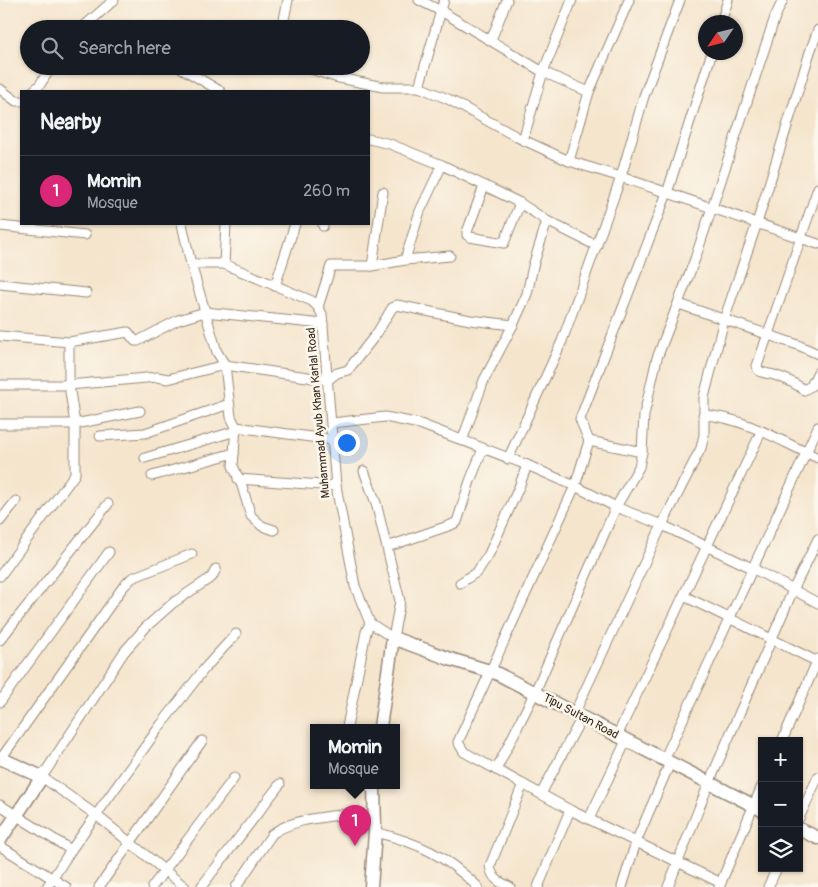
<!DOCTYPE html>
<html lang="en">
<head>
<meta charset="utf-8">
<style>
	:root { --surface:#171b24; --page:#242831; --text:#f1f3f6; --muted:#9ea1a6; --line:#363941; --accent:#db2777 }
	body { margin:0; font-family:Pangolin,sans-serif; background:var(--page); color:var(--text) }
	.controls { position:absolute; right:15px; bottom:15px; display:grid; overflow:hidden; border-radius:0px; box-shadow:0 1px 4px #0004 }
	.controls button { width:45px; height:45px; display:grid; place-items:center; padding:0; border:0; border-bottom:1px solid var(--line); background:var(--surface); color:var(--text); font:25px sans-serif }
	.compass { position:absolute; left:698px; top:15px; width:45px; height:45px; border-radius:50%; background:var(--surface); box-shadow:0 1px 4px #0004; rotate:235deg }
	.you { position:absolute; left:346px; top:442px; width:18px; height:18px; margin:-12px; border:4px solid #fff; border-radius:50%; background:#1a73e8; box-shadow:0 0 0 8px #1a73e833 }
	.badge { display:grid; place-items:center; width:32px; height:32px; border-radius:50%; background:var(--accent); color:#fff; font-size:16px; font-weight:700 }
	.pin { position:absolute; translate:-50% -41px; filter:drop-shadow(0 1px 2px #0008) }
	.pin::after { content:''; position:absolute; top:26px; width:18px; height:15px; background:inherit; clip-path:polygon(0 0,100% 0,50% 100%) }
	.popup { position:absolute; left:310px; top:724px; width:90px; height:65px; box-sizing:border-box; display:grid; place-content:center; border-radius:0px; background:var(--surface); filter:drop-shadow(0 1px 4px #0005); font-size:16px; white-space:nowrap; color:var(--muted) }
	.popup b { font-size:19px; color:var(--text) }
	.popup::after { content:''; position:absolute; left:50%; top:100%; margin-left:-10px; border:10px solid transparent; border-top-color:var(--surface) }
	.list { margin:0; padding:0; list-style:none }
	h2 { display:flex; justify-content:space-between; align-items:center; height:65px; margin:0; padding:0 20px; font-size:21px }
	h2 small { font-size:16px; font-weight:400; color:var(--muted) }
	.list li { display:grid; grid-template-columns:32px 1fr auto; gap:15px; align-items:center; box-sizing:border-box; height:70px; padding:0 20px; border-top:1px solid var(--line) }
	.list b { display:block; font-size:19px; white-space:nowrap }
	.list p { margin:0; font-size:16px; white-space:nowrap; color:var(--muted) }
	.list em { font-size:16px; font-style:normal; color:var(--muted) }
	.icon { flex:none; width:28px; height:28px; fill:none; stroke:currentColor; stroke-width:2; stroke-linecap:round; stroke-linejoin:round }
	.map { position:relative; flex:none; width:818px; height:887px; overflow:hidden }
	.search { position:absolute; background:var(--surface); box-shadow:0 1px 4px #0004; left:20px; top:20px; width:350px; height:55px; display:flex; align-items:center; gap:12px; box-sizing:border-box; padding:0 18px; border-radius:28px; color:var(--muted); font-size:19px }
	.panel { position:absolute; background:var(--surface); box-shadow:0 1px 4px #0004; left:20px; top:90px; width:350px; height:135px; border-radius:0px }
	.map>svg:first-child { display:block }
</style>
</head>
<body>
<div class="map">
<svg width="818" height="887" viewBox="0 0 818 887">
	<rect width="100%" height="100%" fill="#fbf7ec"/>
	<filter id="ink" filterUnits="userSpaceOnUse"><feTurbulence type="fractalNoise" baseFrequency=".02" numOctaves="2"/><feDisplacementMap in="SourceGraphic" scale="10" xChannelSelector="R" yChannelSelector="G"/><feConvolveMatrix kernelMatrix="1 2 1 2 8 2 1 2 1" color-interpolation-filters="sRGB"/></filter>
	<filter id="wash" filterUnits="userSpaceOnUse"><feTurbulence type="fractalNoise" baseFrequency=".0096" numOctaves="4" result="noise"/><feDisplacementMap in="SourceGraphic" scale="20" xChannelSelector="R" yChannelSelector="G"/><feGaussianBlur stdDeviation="1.12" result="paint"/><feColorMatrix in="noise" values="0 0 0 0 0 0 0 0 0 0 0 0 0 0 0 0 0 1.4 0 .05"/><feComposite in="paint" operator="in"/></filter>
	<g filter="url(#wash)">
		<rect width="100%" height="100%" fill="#f5e5cd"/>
	</g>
	<g filter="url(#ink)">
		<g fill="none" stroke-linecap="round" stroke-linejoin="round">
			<!-- street casing -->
			<g stroke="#988876" stroke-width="11">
				<g id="street">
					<polyline points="419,0 441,11 543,72 589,92"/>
					<polyline points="721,22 728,0"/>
					<polyline points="152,28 158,29"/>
					<polyline points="81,29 114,0"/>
					<polyline points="282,29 288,0"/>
					<polyline points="491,40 507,0"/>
					<polyline points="178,66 220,91"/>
					<polyline points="302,66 335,77 383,87 419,87 448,99 517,137 569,161 621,177 818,244"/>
					<polyline points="419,87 444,0"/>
					<polyline points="0,89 16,101 21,101"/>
					<polyline points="33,91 39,86 52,66"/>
					<polyline points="369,139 390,144 442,165 520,203 547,221 597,246"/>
					<polyline points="523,140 543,72 572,0"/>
					<polyline points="569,161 589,92 629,0"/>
					<polyline points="484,186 467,232 467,235 470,237 504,243 520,203"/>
					<path d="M818 188 757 366 758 370C763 374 768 373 774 375 784 378 795 383 804 390L811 386 818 372"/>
					<polyline points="182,224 191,264 217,352 225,365 231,417 236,427 233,466 242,486 251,516 262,526 274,530"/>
					<polyline points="0,226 85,235"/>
					<polyline points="323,226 323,224"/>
					<polyline points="405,260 420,211 442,165"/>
					<polyline points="191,264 224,264 312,301 318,307 322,314 336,486 355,586 370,623 393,638 400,601 376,503 364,471"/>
					<polyline points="224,264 226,224"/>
					<polyline points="372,266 383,192"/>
					<polyline points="0,284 86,293"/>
					<polyline points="275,286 295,224"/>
					<polyline points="679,304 798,345 818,354"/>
					<polyline points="318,307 331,266 372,266 405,260 450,256"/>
					<polyline points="0,336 69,342 128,332 135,341 138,341 178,320 205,312 323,324"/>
					<polyline points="0,385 69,385 157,377 168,379 225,365 328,380 337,373 348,370 377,333 392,308 397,305 470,320 513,325"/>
					<path d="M703 415C744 417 782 442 818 458"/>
					<polyline points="332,423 385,417 420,424 527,465 575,486 616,507 662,525 752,568 818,603"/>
					<polyline points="0,424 75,424 140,411"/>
					<polyline points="236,427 333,440"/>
					<polyline points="100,436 145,433 229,404"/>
					<polyline points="462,441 484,380 513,325 527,294 533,266 547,221"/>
					<polyline points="589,441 580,419 667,193 712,52"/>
					<polyline points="642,452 589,441 575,486 458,742 464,752 570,810 721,883"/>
					<polyline points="145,458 236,431"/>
					<polyline points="508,459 562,341 621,177 644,96 680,0"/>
					<polyline points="152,476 234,453"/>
					<polyline points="238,479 336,486"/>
					<polyline points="0,521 16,501"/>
					<polyline points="387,547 451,525 457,522 470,481 483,449"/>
					<polyline points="0,576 75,474 75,424 69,385 69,342"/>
					<polyline points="460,583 477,572 489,554 519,487 527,465"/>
					<polyline points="684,596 818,662"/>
					<polyline points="0,640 108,504"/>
					<polyline points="0,702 109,552"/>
					<polyline points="575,712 662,525 701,448 704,435 704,397 724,320 757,223 810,52 818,30"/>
					<polyline points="347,727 366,632 370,623"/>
					<polyline points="617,736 761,432"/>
					<polyline points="782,741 818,659"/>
					<polyline points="0,760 123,587 132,578 192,554"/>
					<polyline points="664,760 818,427"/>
					<polyline points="496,770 535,692 616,507 639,467 642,452 644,415 657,358 695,259 775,17 783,0"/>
					<polyline points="362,785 374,789"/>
					<polyline points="541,794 582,717"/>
					<polyline points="0,805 71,850"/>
					<polyline points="799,818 818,777"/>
					<polyline points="589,819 626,741"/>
					<path d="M375 832C419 843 445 855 478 887"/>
					<polyline points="0,846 66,887"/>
					<polyline points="47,887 71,850 160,726 205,668 236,634"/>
					<polyline points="99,887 202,741"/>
					<polyline points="152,887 234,778"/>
					<polyline points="185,887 96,815 42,777 124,652 146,627 173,603 212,577 216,569"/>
					<polyline points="201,887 280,784"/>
					<path d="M236 887 272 834C292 819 321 818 346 814"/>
					<path d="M510 887C499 882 492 879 490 866L523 784"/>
					<polyline points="538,887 570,810"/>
					<polyline points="622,887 636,842 670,763"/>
					<polyline points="668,887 709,783 793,590 818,539"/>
					<polyline points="719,887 762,786"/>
					<polyline points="768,887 777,868"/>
				</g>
			</g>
			<!-- secondary casing -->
			<g stroke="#988876" stroke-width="15">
				<g id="secondary">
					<polyline points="380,727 393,638 450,659 496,673 762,810"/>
					<polyline points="0,758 42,777 0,840"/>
					<polyline points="799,829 818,838"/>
					<polyline points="371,887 375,832 374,785"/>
				</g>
			</g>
			<!-- street -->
			<use href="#street" stroke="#fff" stroke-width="9"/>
			<!-- secondary -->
			<use href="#secondary" stroke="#fff" stroke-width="12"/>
		</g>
	</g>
	<g text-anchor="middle" stroke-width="5" stroke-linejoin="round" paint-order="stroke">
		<!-- street labels -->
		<g font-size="12" fill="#3b2a1e" stroke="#fbf7ec">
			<text transform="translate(318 413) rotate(-95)" y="4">Muhammad Ayub Khan Karlal Road</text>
			<text transform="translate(581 716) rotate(28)" y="4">Tipu Sultan Road</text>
		</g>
	</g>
</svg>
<div class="controls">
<button>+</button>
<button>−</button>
<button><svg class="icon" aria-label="layers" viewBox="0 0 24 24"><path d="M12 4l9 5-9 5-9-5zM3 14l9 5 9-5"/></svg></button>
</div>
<svg class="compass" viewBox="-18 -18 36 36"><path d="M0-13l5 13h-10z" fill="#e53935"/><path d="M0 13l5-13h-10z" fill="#9ea1a6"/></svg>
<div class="you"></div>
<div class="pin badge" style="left:355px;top:846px">1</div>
<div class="popup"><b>Momin</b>Mosque</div>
<div class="search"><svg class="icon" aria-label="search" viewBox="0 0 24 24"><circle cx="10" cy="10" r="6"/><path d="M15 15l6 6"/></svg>Search here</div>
<section class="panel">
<h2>Nearby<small></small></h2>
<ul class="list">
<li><span class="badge">1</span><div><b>Momin</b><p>Mosque</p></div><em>260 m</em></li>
</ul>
</section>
</div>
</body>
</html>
